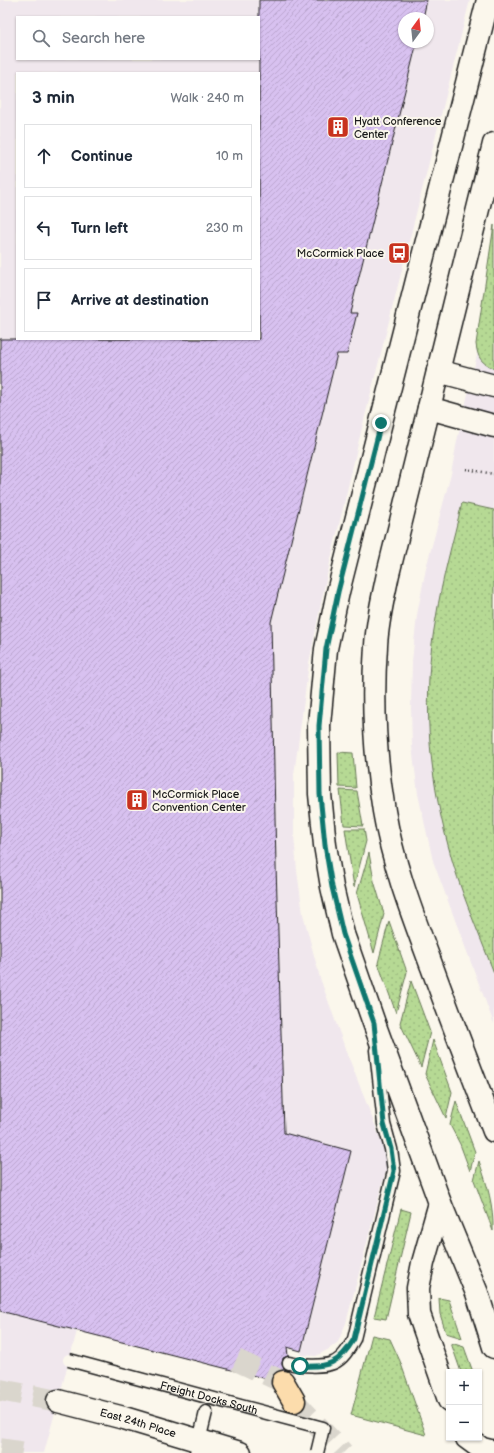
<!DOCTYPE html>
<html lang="en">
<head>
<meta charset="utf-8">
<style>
	:root { --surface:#fff; --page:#f6f6f7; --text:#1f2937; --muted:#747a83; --line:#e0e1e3 }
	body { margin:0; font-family:"Balsamiq Sans",sans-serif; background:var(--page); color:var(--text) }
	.controls { position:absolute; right:12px; bottom:12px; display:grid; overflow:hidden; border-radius:0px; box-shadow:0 1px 3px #0004 }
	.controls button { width:36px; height:36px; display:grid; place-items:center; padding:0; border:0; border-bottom:1px solid var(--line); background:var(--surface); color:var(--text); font:20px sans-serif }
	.compass { position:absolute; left:398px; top:12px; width:36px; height:36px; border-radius:50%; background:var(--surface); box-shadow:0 1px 3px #0004; rotate:15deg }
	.stop { position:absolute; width:12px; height:12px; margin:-9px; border:3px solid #0f766e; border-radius:50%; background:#fff }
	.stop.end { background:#0f766e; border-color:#fff; box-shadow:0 1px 4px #0008 }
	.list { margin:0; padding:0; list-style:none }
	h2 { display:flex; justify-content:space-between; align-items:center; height:52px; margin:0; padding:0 16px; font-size:17px }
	h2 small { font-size:13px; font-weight:400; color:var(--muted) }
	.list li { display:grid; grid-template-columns:26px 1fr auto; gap:12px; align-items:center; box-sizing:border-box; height:64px; margin:0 8px 8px; padding:0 8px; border:1px solid var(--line); border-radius:0px }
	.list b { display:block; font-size:15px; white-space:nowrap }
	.list em { font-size:13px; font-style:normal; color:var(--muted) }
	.icon { flex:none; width:22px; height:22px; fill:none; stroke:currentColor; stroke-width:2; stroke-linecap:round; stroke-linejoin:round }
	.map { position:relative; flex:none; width:494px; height:1453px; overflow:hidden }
	.search { position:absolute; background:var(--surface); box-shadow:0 1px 3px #0004; left:16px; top:16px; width:244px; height:44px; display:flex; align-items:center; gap:10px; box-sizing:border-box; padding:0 14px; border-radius:0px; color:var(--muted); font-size:15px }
	.panel { position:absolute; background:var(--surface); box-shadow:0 1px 3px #0004; left:16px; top:72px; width:244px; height:268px; border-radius:0px }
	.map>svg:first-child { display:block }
</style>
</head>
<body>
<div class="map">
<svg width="494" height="1453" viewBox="0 0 494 1453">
	<defs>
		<pattern id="green-dots" width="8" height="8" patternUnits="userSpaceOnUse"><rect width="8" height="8" fill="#b6d994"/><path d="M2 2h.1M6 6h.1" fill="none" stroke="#9cba7f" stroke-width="1.8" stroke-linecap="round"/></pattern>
		<pattern id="building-hatch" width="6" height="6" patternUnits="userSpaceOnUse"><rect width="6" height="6" fill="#d8c1f0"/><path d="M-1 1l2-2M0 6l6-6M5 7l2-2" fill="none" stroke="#b9a5cd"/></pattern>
	</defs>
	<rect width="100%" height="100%" fill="#fbf7ec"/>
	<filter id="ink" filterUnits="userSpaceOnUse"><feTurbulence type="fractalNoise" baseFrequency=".025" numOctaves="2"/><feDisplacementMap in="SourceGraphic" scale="8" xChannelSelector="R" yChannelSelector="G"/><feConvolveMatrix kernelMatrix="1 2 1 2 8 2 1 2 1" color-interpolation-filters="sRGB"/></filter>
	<g filter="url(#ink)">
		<!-- built -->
		<g fill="#f0e7ed" fill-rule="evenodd">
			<path d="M0 0H470L359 440 325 584 309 663 294 775V835L297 871 303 914 320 978 345 1048 380 1138 383 1143 387 1157 386 1171 382 1185 346 1323 338 1342 329 1349 316 1356 302 1355 301 1351 289 1348 290 1375 283 1382 77 1331 44 1453H0ZM17 17H259V59H17ZM404 18H428V42H404ZM17 73H259V339H17Z"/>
			<polygon points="494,225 494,1024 433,861 418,794 412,746 411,707 412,661 417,615 426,568 451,474 457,441 477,355 476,344"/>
		</g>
		<!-- green -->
		<g fill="url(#green-dots)" stroke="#697a58">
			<path d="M494 225V369C481 362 478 359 476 344Z"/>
			<path d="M462 503 494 510V973C478 931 459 889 448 845 428 772 422 693 436 618 442 579 453 541 462 503Z"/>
			<polygon points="338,752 353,753 356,788 339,787"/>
			<polygon points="340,790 357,791 363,826 344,825"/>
			<polygon points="345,829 364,829 366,841 354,887"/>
			<polygon points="369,853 374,881 384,914 374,953 357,894"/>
			<polygon points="389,921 407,972 396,1013 378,963"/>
			<polygon points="411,981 430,1032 421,1067 400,1023"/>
			<polygon points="433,1040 452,1092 446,1118 425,1074"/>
			<polygon points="456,1101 475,1152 470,1171 460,1144 450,1125"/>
			<path d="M479 1161C487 1184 494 1206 493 1231L474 1180Z"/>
			<polygon points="401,1209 411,1212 386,1319 374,1317"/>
			<polygon points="439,1298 449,1300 462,1338 446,1333 440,1314"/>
			<polygon points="372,1335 390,1339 400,1361 426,1435 351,1415"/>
			<polygon points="451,1343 464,1347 473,1372 461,1372"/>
		</g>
		<!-- building -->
		<polygon fill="url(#building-hatch)" stroke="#1c1c1c" points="259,0 427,0 423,18 404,18 404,42 417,42 350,313 357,313 347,354 337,354 271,622 276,866 284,1133 351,1151 301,1351 287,1347 288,1356 283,1358 282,1365 284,1369 289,1371 283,1370 277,1371 272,1375 271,1380 0,1311 0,339 259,339"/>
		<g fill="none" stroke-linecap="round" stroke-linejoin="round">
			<!-- tertiary-tunnel -->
			<polyline stroke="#dad6cd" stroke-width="22" stroke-dasharray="22 11" stroke-linecap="butt" points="0,1390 58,1401"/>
			<!-- motorway-tunnel -->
			<g stroke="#dad6cd" stroke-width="22" stroke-dasharray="22 11" stroke-linecap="butt">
				<polyline points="236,1360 283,1382"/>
				<polyline points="294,1401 343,1453"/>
				<polyline points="0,1449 25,1453"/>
			</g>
			<!-- service casing -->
			<g stroke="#1c1c1c" stroke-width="15">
				<g id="service">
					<path d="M289 1363C301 1366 323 1367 333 1363 343 1359 349 1348 354 1339L394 1171 391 1149 384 1124 376 1050"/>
					<polyline points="196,1453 206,1412"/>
				</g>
			</g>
			<!-- minor casing -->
			<g stroke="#1c1c1c" stroke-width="25">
				<g id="minor">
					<polyline points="438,371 494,386"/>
					<polyline points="429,408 494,426"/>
				</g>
			</g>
			<!-- tertiary casing -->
			<g stroke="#1c1c1c" stroke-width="25">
				<g id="tertiary">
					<path id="s1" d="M58 1401 124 1418 240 1453"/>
				</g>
			</g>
			<!-- secondary casing -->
			<g stroke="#1c1c1c" stroke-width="25">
				<g id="secondary">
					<polyline points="488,0 338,592 326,649 319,725 320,794 325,845 332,887 343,934 374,1023 440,1203 477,1293 494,1347"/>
					<path d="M494 144 388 574C383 598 377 622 376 646 372 701 375 757 384 811 393 865 413 916 432 967 452 1022 473 1076 494 1131"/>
					<polyline points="440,1203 423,1263 418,1288 419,1314 449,1400"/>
					<polyline points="467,1438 482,1449 494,1452"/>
				</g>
			</g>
			<!-- motorway casing -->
			<g stroke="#1c1c1c" stroke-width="25">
				<polyline id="motorway" points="283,1382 294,1401"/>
			</g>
			<!-- path -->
			<polyline stroke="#1c1c1c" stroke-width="2.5" stroke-dasharray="1 3" stroke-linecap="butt" points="466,469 494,474"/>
			<!-- service -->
			<use href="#service" stroke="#fbf7ec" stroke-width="12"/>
			<!-- minor -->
			<use href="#minor" stroke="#fbf7ec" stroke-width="22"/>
			<!-- tertiary -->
			<use href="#tertiary" stroke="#fbf7ec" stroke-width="22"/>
			<!-- secondary -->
			<use href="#secondary" stroke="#fbf7ec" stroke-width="22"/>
			<!-- motorway -->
			<use href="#motorway" stroke="#fcdcac" stroke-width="22"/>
			<!-- service-bridge casing -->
			<g stroke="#1c1c1c" stroke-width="15" stroke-linecap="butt">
				<g id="service-bridge">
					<path id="s2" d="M69 1360 323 1428 317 1453"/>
				</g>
			</g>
			<!-- service-bridge -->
			<use href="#service-bridge" stroke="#fbf7ec" stroke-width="12"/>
		</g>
	</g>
	<g fill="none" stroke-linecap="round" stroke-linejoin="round" filter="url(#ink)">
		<!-- route -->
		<path stroke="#0f766e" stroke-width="5" d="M300 1366C328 1368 340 1363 354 1339L394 1171 391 1149 384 1124 374 1023 343 934 332 887 325 845 320 794 319 726 326 649 338 592 381 423"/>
	</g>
	<!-- icons -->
	<defs>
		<g id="building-square" transform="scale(1.15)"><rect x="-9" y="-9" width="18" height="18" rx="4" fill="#c8321e" stroke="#fbf7ec"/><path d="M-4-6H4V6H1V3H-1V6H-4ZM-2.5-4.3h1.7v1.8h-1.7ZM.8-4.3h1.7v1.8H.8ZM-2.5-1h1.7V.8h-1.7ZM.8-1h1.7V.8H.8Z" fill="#fff"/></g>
		<g id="bus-square" transform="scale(1.15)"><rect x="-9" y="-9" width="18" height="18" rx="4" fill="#c8321e" stroke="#fbf7ec"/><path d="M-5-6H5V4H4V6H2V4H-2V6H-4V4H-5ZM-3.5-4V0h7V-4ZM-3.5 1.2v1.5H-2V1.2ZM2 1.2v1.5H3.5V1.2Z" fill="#fff"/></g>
	</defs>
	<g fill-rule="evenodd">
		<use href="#building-square" x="338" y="127"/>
		<use href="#bus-square" x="399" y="253"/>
		<use href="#building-square" x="137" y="800"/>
	</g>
	<g text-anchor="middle" stroke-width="4" stroke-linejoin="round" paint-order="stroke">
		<!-- poi labels -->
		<g font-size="11" fill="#1c1c1c" stroke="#fbf7ec" text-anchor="start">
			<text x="354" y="125">Hyatt Conference<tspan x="354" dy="13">Center</tspan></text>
			<text x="384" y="257" text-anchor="end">McCormick Place</text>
			<text x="152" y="798">McCormick Place<tspan x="152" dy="13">Convention Center</tspan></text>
		</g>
		<!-- street labels -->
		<g font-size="11" fill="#1c1c1c" stroke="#fbf7ec">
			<text dy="4" stroke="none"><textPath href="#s2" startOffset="145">Freight Docks South</textPath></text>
			<text dy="4" stroke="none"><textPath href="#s1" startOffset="83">East 24th Place</textPath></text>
		</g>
	</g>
</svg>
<div class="controls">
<button>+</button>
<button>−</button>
</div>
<svg class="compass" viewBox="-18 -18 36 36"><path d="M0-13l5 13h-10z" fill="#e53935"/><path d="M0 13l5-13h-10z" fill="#747a83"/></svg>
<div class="stop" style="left:300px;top:1366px"></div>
<div class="stop end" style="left:381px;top:423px"></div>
<div class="search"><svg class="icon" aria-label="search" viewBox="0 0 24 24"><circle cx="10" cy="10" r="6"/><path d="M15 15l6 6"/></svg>Search here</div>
<section class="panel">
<h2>3 min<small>Walk · 240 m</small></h2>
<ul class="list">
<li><svg class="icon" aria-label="ahead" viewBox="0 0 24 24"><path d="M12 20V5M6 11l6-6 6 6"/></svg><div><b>Continue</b></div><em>10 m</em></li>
<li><svg class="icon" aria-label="left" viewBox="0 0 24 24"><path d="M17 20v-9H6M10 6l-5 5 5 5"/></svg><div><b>Turn left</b></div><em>230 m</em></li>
<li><svg class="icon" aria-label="arrive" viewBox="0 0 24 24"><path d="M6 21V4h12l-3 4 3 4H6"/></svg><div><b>Arrive at destination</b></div></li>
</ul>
</section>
</div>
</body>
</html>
